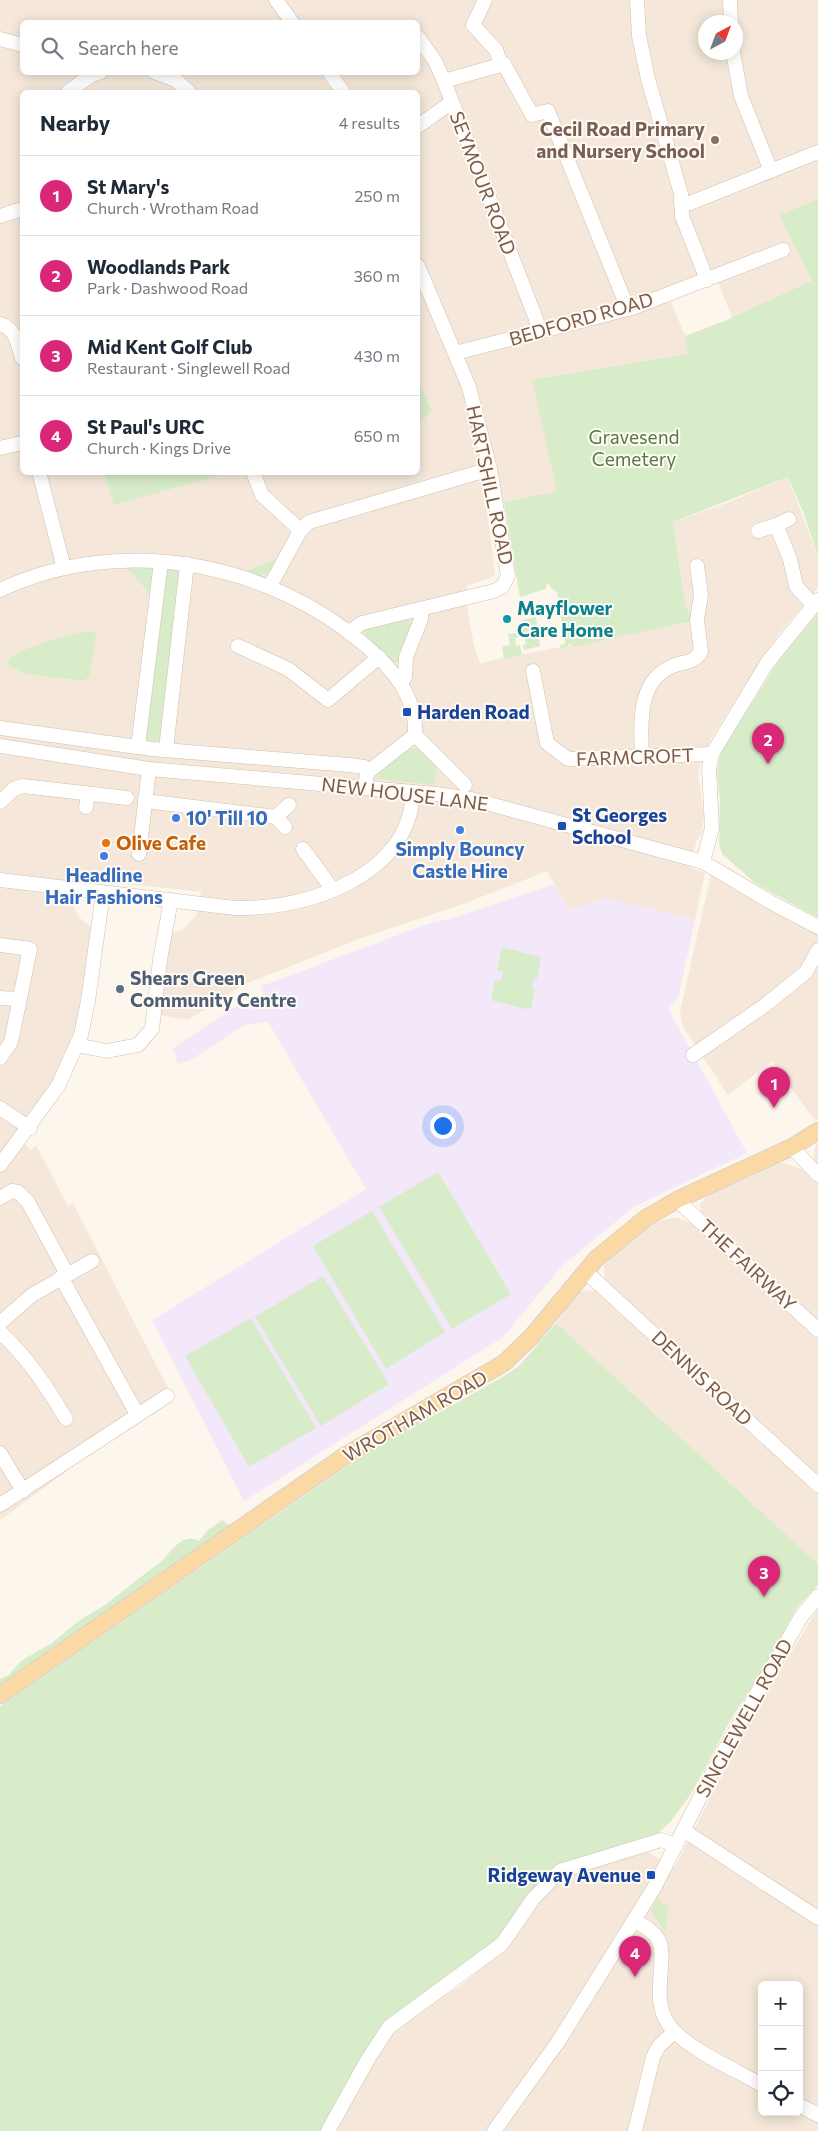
<!DOCTYPE html>
<html lang="en">
<head>
<meta charset="utf-8">
<style>
	:root { --surface:#fff; --page:#f6f6f7; --text:#1f2937; --muted:#747a83; --line:#e0e1e3; --accent:#db2777 }
	body { margin:0; font-family:Commissioner,sans-serif; background:var(--page); color:var(--text) }
	.controls { position:absolute; right:15px; bottom:15px; display:grid; overflow:hidden; border-radius:8px; box-shadow:0 2px 12px #0003 }
	.controls button { width:45px; height:45px; display:grid; place-items:center; padding:0; border:0; border-bottom:1px solid var(--line); background:var(--surface); color:var(--text); font:25px sans-serif }
	.compass { position:absolute; left:698px; top:15px; width:45px; height:45px; border-radius:50%; background:var(--surface); box-shadow:0 2px 12px #0003; rotate:41deg }
	.you { position:absolute; left:442px; top:1125px; width:18px; height:18px; margin:-12px; border:4px solid #fff; border-radius:50%; background:#1a73e8; box-shadow:0 0 0 8px #1a73e833 }
	.badge { display:grid; place-items:center; width:32px; height:32px; border-radius:50%; background:var(--accent); color:#fff; font-size:16px; font-weight:700 }
	.pin { position:absolute; translate:-50% -41px; filter:drop-shadow(0 1px 2px #0008) }
	.pin::after { content:''; position:absolute; top:26px; width:18px; height:15px; background:inherit; clip-path:polygon(0 0,100% 0,50% 100%) }
	.list { margin:0; padding:0; list-style:none }
	h2 { display:flex; justify-content:space-between; align-items:center; height:65px; margin:0; padding:0 20px; font-size:21px }
	h2 small { font-size:16px; font-weight:400; color:var(--muted) }
	.list li { display:grid; grid-template-columns:32px 1fr auto; gap:15px; align-items:center; box-sizing:border-box; height:80px; padding:0 20px; border-top:1px solid var(--line) }
	.list b { display:block; font-size:19px; white-space:nowrap }
	.list p { margin:0; font-size:16px; white-space:nowrap; color:var(--muted) }
	.list em { font-size:16px; font-style:normal; color:var(--muted) }
	.icon { flex:none; width:28px; height:28px; fill:none; stroke:currentColor; stroke-width:2; stroke-linecap:round; stroke-linejoin:round }
	.map { position:relative; flex:none; width:818px; height:2131px; overflow:hidden }
	.search { position:absolute; background:var(--surface); box-shadow:0 2px 12px #0003; left:20px; top:20px; width:400px; height:55px; display:flex; align-items:center; gap:12px; box-sizing:border-box; padding:0 18px; border-radius:8px; color:var(--muted); font-size:19px }
	.panel { position:absolute; background:var(--surface); box-shadow:0 2px 12px #0003; left:20px; top:90px; width:400px; height:385px; border-radius:8px }
	.map>svg:first-child { display:block }
</style>
</head>
<body>
<div class="map">
<svg width="818" height="2131" viewBox="0 0 818 2131">
	<rect width="100%" height="100%" fill="#fdf6ec"/>
	<!-- residential -->
	<g fill="#f5e8da" fill-rule="evenodd">
		<path d="M0 0H818V199L779 215 813 279 732 318 714 271 666 289 685 336 689 354 682 356 557 491 490 505V509L487 510 495 573 492 577 467 586V607L474 645 480 663 692 621 685 604 673 522 730 502 788 477 818 557V588L778 635 751 675 710 740 698 771 704 817 702 832 697 840 689 867 705 873 695 920 606 898 570 910 547 871 466 903 367 936 245 984 188 1020 160 1015 170 934 183 929 196 916 201 892 84 879 68 897 80 918 91 927 81 1008 73 1043 62 1067 18 1135 30 1150 36 1145 68 1206 73 1203 173 1398 162 1405 161 1409 154 1413 149 1412 121 1431 119 1435 106 1444H101L68 1466 67 1471 0 1520ZM22 22H418V72H22ZM706 22H736V52H706ZM22 92H418V472H22Z"/>
		<polygon points="711,874 767,909 818,935 818,1119 815,1121 772,1061 728,1095 683,1027 680,1012"/>
		<polygon points="818,1141 818,1564 556,1323 578,1293 585,1290 596,1291 605,1280 604,1267 607,1260 639,1234 657,1222 670,1218 678,1218 690,1223 701,1211 700,1205 708,1195 775,1163 784,1163 801,1169 814,1158 814,1150"/>
		<path d="M818 1608V2131H335L373 2057 393 2029 419 2009 461 1986 492 1959 555 1884 571 1873 613 1859 649 1852 674 1868 751 1719ZM762 1985H799V2112H762Z"/>
	</g>
	<!-- education -->
	<polygon fill="#f3e8fa" points="554,884 570,910 606,898 695,920 678,998 668,1008 747,1153 635,1206 562,1266 503,1337 244,1501 152,1320 366,1189 268,1022 244,1025 191,1060 178,1064 173,1048 237,1006 264,1002 262,986 427,924 453,918"/>
	<!-- green -->
	<g fill="#d8ecc9">
		<polygon points="818,199 818,557 804,514 788,477 673,522 685,604 692,621 572,647 570,643 567,647 560,649 560,645 565,644 557,592 551,588 549,584 546,585 546,589 520,597 504,502 557,491 532,380 688,354 685,336 727,320 812,280 779,215"/>
		<polygon points="418,381 432,411 428,416 418,419"/>
		<polygon points="104,472 228,472 228,473 114,505"/>
		<polygon points="279,558 267,574 260,575 246,571"/>
		<polygon points="127,568 150,568 153,571 152,596"/>
		<polygon points="165,569 183,571 164,742 141,740"/>
		<polygon points="818,613 818,918 755,883 723,855 719,845 720,799 717,774 720,754 764,684 781,657"/>
		<polygon points="536,617 540,646 524,650 523,645 526,644 524,637 520,637 520,633 523,628 521,620"/>
		<polygon points="405,619 410,621 411,627 400,658 397,662 393,662 367,638 365,632 367,628"/>
		<path d="M88 631 95 633 96 638 89 677 83 681 26 674 10 667 8 661C11 650 74 633 88 631Z"/>
		<polygon points="518,633 519,637 515,638 516,646 520,645 522,655 504,659 502,647 510,645 508,634"/>
		<polygon points="412,748 418,749 436,767 435,785 377,779 378,772"/>
		<polygon points="505,948 541,957 537,979 534,978 532,987 535,988 531,1008 526,1009 491,1000 495,980 501,981 503,972 497,970 501,949"/>
		<polygon points="438,1172 511,1294 452,1329 379,1207"/>
		<polygon points="372,1211 445,1332 386,1369 313,1246"/>
		<polygon points="323,1276 389,1384 321,1426 255,1317"/>
		<polygon points="251,1318 316,1428 249,1467 185,1356"/>
		<polygon points="556,1323 818,1564 818,1585 798,1606 759,1676 730,1721 691,1794 671,1821 655,1836 578,1859 498,1940 410,2007 325,2131 0,2131 0,1706 363,1455 501,1378 519,1366"/>
		<path d="M222 1520 230 1526 0 1687V1679L9 1675 21 1661 52 1643 80 1620 105 1605 164 1559C172 1549 185 1532 199 1541L207 1531Z"/>
		<polygon points="657,1897 662,1904 668,1906 666,1932 651,1912"/>
	</g>
	<g fill="none" stroke-linecap="round" stroke-linejoin="round">
		<!-- minor casing -->
		<g stroke="#d1beb0" stroke-width="15">
			<g id="minor">
				<polyline points="276,0 292,22"/>
				<polyline points="485,0 473,25 496,50 501,64"/>
				<polyline points="637,0 639,36 648,79 681,194 682,216 707,280"/>
				<polyline points="730,0 731,22"/>
				<polyline points="418,37 435,61 444,81 541,332"/>
				<polyline points="0,39 19,44"/>
				<polyline points="733,52 741,96 771,171"/>
				<polyline points="154,72 176,80 189,92"/>
				<polyline points="329,72 343,92"/>
				<polyline points="444,81 504,64 532,115 548,111 628,309"/>
				<polyline points="68,92 91,75 101,72"/>
				<polyline points="418,126 452,102"/>
				<polyline points="681,203 690,203 818,152"/>
				<polyline points="0,216 22,209"/>
				<path d="M0 324C16 329 18 344 22 358"/>
				<polyline points="455,353 632,308 783,250"/>
				<polyline points="0,448 22,443"/>
				<polyline points="39,472 64,568"/>
				<polyline points="253,472 262,495 300,530"/>
				<polyline points="789,519 776,525 790,559 796,586 814,606"/>
				<polyline points="758,531 776,525"/>
				<polyline points="270,586 300,531 309,522 490,469"/>
				<path d="M0 590C120 534 267 561 366 646 393 669 417 697 415 735L368 772 364 787"/>
				<polyline points="349,632 362,623 494,591 502,587 508,576 490,469 469,387 418,266"/>
				<polyline points="238,646 288,669 328,700 379,657"/>
				<polyline points="533,671 547,743 568,759 712,754"/>
				<polyline points="401,682 405,677 406,657 421,619 421,609"/>
				<polyline points="0,728 152,749 349,765 364,767 369,770"/>
				<polyline points="415,735 465,785"/>
				<polyline points="0,746 149,769 436,794 471,799 703,862 774,904 818,927"/>
				<polyline points="138,747 161,562"/>
				<polyline points="166,749 187,564"/>
				<path d="M642 757C641 725 636 679 675 665 685 662 696 662 701 651L697 620 701 595 697 566"/>
				<polyline points="145,801 276,817 289,805"/>
				<polyline points="0,802 14,789 23,786 127,798"/>
				<polyline points="86,807 88,794"/>
				<polyline points="276,817 285,827"/>
				<polyline points="303,849 333,890"/>
				<polyline points="139,854 149,769"/>
				<polyline points="703,862 712,828 709,769 712,754 767,663 818,600"/>
				<path d="M0 880 235 908C307 910 410 876 413 792"/>
				<polyline points="0,945 30,949 11,1042 0,1058"/>
				<polyline points="0,998 19,999"/>
				<polyline points="76,1045 107,1051 138,1045 152,1029 160,960 171,900"/>
				<polyline points="693,1055 764,1006 806,972 818,950"/>
				<polyline points="0,1108 30,1128"/>
				<polyline points="792,1147 818,1175"/>
				<polyline points="0,1165 58,1086 81,1035 88,1001 103,893"/>
				<polyline points="0,1198 12,1191 18,1192 28,1202 67,1274"/>
				<polyline points="677,1200 818,1330"/>
				<polyline points="585,1271 818,1485"/>
				<polyline points="61,1277 137,1414"/>
				<polyline points="0,1323 32,1295 92,1261"/>
				<path d="M0 1332C28 1358 47 1387 66 1419"/>
				<polyline points="0,1453 23,1491"/>
				<polyline points="0,1505 167,1396"/>
				<polyline points="683,1830 818,1918"/>
				<path d="M634 1920C642 1925 653 1930 658 1939 669 1959 649 1997 669 2025 685 2048 736 2070 762 2085"/>
				<polyline points="799,2105 818,2115"/>
				<polyline points="328,2131 368,2059 389,2027 502,1944 533,1899 560,1871 661,1840 676,1845"/>
				<polyline points="494,2131 558,2042 654,1888 721,1756 801,1617 818,1596"/>
				<polyline points="635,2131 653,2057 659,2046 674,2032"/>
			</g>
		</g>
		<!-- major casing -->
		<g stroke="#dad1cd" stroke-width="18">
			<polyline id="major" points="0,1695 346,1455 504,1363 532,1336 596,1259 646,1218 677,1200 792,1147 818,1131"/>
		</g>
		<!-- minor -->
		<use href="#minor" stroke="#fff" stroke-width="14"/>
		<!-- major -->
		<use href="#major" stroke="#fbd9a5" stroke-width="16"/>
	</g>
	<!-- markers -->
	<circle fill="#8d6e63" stroke="#fffaf3" stroke-width="2" cx="715" cy="140" r="5"/>
	<circle fill="#0f9aa8" stroke="#fffaf3" stroke-width="2" cx="507" cy="619" r="5"/>
	<g fill="#1a4fb4" stroke="#fffaf3" stroke-width="2">
		<rect x="402" y="707" width="10" height="10" rx="2.5"/>
		<rect x="557" y="821" width="10" height="10" rx="2.5"/>
		<rect x="646" y="1870" width="10" height="10" rx="2.5"/>
	</g>
	<g fill="#3f7fe0" stroke="#fffaf3" stroke-width="2">
		<circle cx="176" cy="818" r="5"/>
		<circle cx="460" cy="830" r="5"/>
		<circle cx="104" cy="856" r="5"/>
	</g>
	<circle fill="#e8710a" stroke="#fffaf3" stroke-width="2" cx="106" cy="843" r="5"/>
	<circle fill="#5c6f8a" stroke="#fffaf3" stroke-width="2" cx="120" cy="989" r="5"/>
	<g text-anchor="middle" stroke-width="4" stroke-linejoin="round" paint-order="stroke">
		<!-- education labels -->
		<g font-size="19" font-weight="bold" fill="#785e54" stroke="#fffaf3" text-anchor="end">
			<text x="705" y="136">Cecil Road Primary<tspan x="705" dy="22">and Nursery School</tspan></text>
		</g>
		<!-- street labels -->
		<g font-size="19" fill="#7a5c4d" stroke="#fffaf3">
			<text transform="translate(483 183) rotate(69)" y="7">SEYMOUR ROAD</text>
			<text transform="translate(581 319) rotate(-16)" y="7">BEDFORD ROAD</text>
			<text transform="translate(490 485) rotate(78)" y="7">HARTSHILL ROAD</text>
			<text transform="translate(635 757) rotate(-2)" y="7">FARMCROFT</text>
			<text transform="translate(405 794) rotate(7)" y="7">NEW HOUSE LANE</text>
			<text transform="translate(748 1265) rotate(43)" y="7">THE FAIRWAY</text>
			<text transform="translate(702 1378) rotate(43)" y="7">DENNIS ROAD</text>
			<text transform="translate(415 1416) rotate(-30)" y="7">WROTHAM ROAD</text>
			<text transform="translate(744 1718) rotate(-61)" y="7">SINGLEWELL ROAD</text>
		</g>
		<!-- park labels -->
		<g font-size="19" fill="#537a41" stroke="#fffaf3">
			<text x="634" y="444">Gravesend<tspan x="634" dy="22">Cemetery</tspan></text>
		</g>
		<!-- culture labels -->
		<g font-size="19" font-weight="bold" fill="#0d838f" stroke="#fffaf3" text-anchor="start">
			<text x="517" y="615">Mayflower<tspan x="517" dy="22">Care Home</tspan></text>
		</g>
		<!-- transit labels -->
		<g font-size="19" font-weight="bold" fill="#164399" stroke="#fffaf3" text-anchor="start">
			<text x="417" y="719">Harden Road</text>
			<text x="572" y="822">St Georges<tspan x="572" dy="22">School</tspan></text>
			<text x="641" y="1882" text-anchor="end">Ridgeway Avenue</text>
		</g>
		<!-- shop labels -->
		<g font-size="19" font-weight="bold" fill="#366cbe" stroke="#fffaf3">
			<text x="186" y="825" text-anchor="start">10' Till 10</text>
			<text x="460" y="856">Simply Bouncy<tspan x="460" dy="22">Castle Hire</tspan></text>
			<text x="104" y="882">Headline<tspan x="104" dy="22">Hair Fashions</tspan></text>
		</g>
		<!-- food labels -->
		<g font-size="19" font-weight="bold" fill="#c56008" stroke="#fffaf3" text-anchor="start">
			<text x="116" y="850">Olive Cafe</text>
		</g>
		<!-- service labels -->
		<g font-size="19" font-weight="bold" fill="#4e5e75" stroke="#fffaf3" text-anchor="start">
			<text x="130" y="985">Shears Green<tspan x="130" dy="22">Community Centre</tspan></text>
		</g>
	</g>
</svg>
<div class="controls">
<button>+</button>
<button>−</button>
<button><svg class="icon" aria-label="locate" viewBox="0 0 24 24"><circle cx="12" cy="12" r="6"/><path d="M12 2v4M12 18v4M2 12h4M18 12h4"/></svg></button>
</div>
<svg class="compass" viewBox="-18 -18 36 36"><path d="M0-13l5 13h-10z" fill="#e53935"/><path d="M0 13l5-13h-10z" fill="#747a83"/></svg>
<div class="you"></div>
<div class="pin badge" style="left:774px;top:1108px">1</div>
<div class="pin badge" style="left:768px;top:764px">2</div>
<div class="pin badge" style="left:764px;top:1597px">3</div>
<div class="pin badge" style="left:635px;top:1977px">4</div>
<div class="search"><svg class="icon" aria-label="search" viewBox="0 0 24 24"><circle cx="10" cy="10" r="6"/><path d="M15 15l6 6"/></svg>Search here</div>
<section class="panel">
<h2>Nearby<small>4 results</small></h2>
<ul class="list">
<li><span class="badge">1</span><div><b>St Mary's</b><p>Church · Wrotham Road</p></div><em>250 m</em></li>
<li><span class="badge">2</span><div><b>Woodlands Park</b><p>Park · Dashwood Road</p></div><em>360 m</em></li>
<li><span class="badge">3</span><div><b>Mid Kent Golf Club</b><p>Restaurant · Singlewell Road</p></div><em>430 m</em></li>
<li><span class="badge">4</span><div><b>St Paul's URC</b><p>Church · Kings Drive</p></div><em>650 m</em></li>
</ul>
</section>
</div>
</body>
</html>
